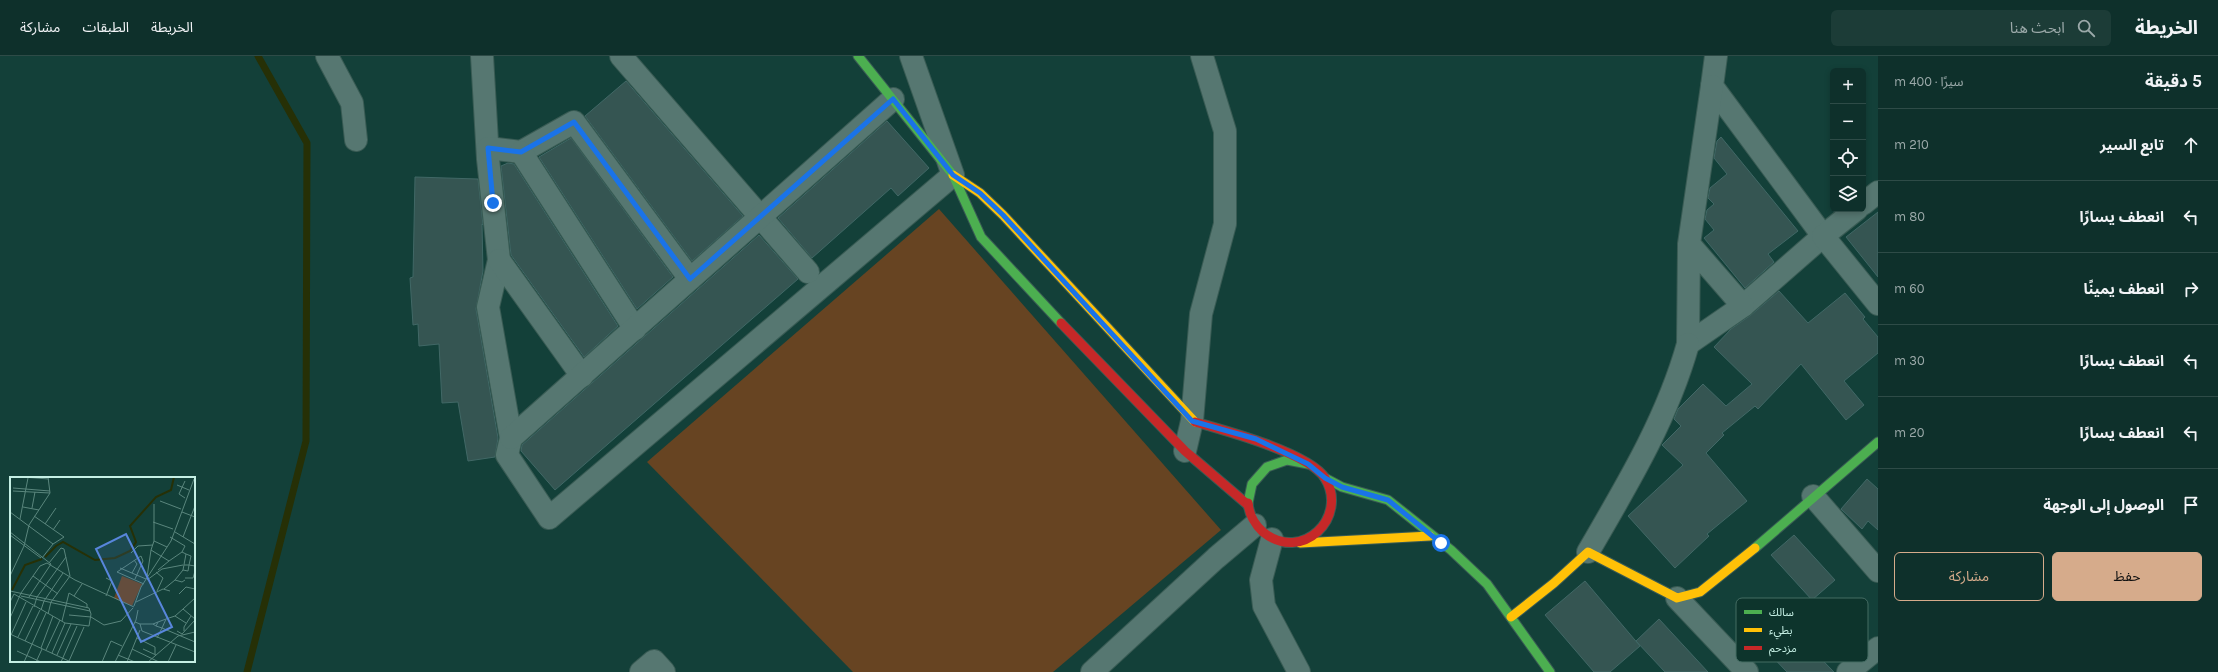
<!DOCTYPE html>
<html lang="ar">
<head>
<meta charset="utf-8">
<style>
	:root { --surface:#0e302b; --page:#1c3c37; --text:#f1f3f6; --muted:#9ba9a9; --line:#2e4b47; --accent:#d6ab8b }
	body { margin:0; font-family:Karla,"Noto Sans Arabic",sans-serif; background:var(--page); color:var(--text); direction:rtl }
	.controls { position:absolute; right:12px; top:12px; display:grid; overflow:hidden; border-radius:6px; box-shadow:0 2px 6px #0003 }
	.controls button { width:36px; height:36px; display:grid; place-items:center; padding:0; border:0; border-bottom:1px solid var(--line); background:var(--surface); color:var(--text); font:20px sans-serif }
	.stop { position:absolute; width:12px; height:12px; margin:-9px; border:3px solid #1a73e8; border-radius:50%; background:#fff }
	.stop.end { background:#1a73e8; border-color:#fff; box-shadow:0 1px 4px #0008 }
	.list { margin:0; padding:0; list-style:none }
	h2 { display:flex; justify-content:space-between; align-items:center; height:52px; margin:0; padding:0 16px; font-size:17px }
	h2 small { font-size:13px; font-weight:400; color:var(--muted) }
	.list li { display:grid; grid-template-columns:26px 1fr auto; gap:12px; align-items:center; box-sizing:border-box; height:72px; padding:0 16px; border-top:1px solid var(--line) }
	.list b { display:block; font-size:15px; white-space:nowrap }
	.list em { font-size:13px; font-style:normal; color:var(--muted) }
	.actions { display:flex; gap:8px; padding:12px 16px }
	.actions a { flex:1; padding:9px 0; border:1px solid var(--accent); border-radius:6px; text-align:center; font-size:14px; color:var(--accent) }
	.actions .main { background:var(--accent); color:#111 }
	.icon { flex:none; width:22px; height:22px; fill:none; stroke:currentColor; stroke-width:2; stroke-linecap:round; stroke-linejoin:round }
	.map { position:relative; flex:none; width:1878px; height:616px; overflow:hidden; direction:ltr }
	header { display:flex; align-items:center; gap:24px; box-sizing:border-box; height:56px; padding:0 20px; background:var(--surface); border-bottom:1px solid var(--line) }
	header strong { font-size:19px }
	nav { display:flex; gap:22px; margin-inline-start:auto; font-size:14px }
	.search { width:280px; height:36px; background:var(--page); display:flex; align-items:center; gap:10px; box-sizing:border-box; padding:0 14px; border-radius:6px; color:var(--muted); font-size:15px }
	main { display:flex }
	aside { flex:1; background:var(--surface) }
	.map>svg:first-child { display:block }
</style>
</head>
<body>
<header>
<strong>الخريطة</strong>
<div class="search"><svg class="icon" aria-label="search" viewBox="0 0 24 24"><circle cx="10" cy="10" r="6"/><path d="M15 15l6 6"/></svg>ابحث هنا</div>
<nav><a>الخريطة</a><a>الطبقات</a><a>مشاركة</a></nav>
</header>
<main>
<aside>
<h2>5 دقيقة<small>سيرًا · 400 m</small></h2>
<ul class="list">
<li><svg class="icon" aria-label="ahead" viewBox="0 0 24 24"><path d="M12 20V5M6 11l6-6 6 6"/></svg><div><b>تابع السير</b></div><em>210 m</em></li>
<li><svg class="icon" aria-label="left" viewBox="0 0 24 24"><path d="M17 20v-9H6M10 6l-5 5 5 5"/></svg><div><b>انعطف يسارًا</b></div><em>80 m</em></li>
<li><svg class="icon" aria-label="right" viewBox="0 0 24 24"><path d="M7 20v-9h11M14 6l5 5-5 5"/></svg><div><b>انعطف يمينًا</b></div><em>60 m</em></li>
<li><svg class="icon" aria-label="left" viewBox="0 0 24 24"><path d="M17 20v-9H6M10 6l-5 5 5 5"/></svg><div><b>انعطف يسارًا</b></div><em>30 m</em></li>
<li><svg class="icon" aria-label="left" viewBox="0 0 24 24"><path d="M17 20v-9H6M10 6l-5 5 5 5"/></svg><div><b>انعطف يسارًا</b></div><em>20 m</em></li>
<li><svg class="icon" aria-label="arrive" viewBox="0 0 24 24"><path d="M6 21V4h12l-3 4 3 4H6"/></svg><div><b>الوصول إلى الوجهة</b></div></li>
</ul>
<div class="actions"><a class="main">حفظ</a><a>مشاركة</a></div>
</aside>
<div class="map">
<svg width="1878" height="616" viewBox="0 0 1878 616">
	<rect width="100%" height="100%" fill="#134039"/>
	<!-- green -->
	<polygon fill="#674422" points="939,153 1221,474 1053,616 853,616 647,406"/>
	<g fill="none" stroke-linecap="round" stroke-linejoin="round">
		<!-- stream -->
		<polyline stroke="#263006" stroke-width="7" points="247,616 306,385 307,87 258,0"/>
	</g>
	<!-- building -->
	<g fill="#355552" stroke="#416866">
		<polygon points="626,25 743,160 692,205 585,60"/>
		<polygon points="887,65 929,112 898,140 891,132 812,202 778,162"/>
		<polygon points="1721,81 1798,175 1768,198 1774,206 1745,232 1704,182 1714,174 1705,163 1707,154 1714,148 1708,142 1710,132 1727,118 1714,102 1717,85"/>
		<polygon points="571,82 673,221 637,253 539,101"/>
		<polygon points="508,107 514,108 618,270 584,301 511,199 501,110"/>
		<polygon points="415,121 478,123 483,169 482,168 483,215 476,253 498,382 495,401 468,405 458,346 442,347 439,288 419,290 418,268 413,269 410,222 413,221"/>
		<polygon points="1878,156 1878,221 1846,181"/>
		<polygon points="759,179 798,223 555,434 521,395 522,389"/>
		<polygon points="1779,235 1808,267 1845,237 1865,261 1863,263 1878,281 1878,297 1844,325 1864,349 1846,364 1801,308 1758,353 1755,350 1722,377 1724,379 1706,397 1747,445 1707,478 1709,480 1675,512 1628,460 1683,409 1662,389 1681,370 1674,363 1678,353 1703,328 1726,350 1752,328 1714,291 1731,273 1751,259"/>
		<polygon points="1867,423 1878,433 1878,474 1868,465 1862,473 1841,453"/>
		<polygon points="1794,479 1835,524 1812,544 1771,499"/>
		<polygon points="1585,525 1640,590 1610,616 1594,616 1545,559"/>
		<polygon points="1659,563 1708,616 1665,616 1636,585"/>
		<polygon points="1789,570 1834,616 1787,616 1765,593"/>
	</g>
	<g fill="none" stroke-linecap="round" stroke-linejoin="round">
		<!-- street casing -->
		<g stroke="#395b54" stroke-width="24">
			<g id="street">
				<polyline points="327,0 352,47 356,84"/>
				<polyline points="482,0 488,103 499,204 488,251 511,382 507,399 549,462 953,119 911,0"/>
				<polyline points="621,0 808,216"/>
				<polyline points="1716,0 1712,30 1823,180 1743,250"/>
				<polyline points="488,92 521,96 574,66 690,223"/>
				<polyline points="521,96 635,273"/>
				<polyline points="1863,148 1878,136"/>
				<polyline points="1857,153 1823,180 1878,248"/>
				<polyline points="1689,188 1688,288 1743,250 1689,188 1712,30"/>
				<polyline points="499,204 582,320"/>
				<polyline points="511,382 893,43"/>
				<polyline points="1185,395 1192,365 1201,258 1225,168 1225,75 1202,0"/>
				<polyline points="1813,440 1878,515"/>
				<polyline points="1272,483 1261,524 1264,550 1299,616"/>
				<path d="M1588 496C1627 429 1667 363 1688 288"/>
				<polyline points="1677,542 1747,616"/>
				<polyline points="641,616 654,605 664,616"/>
				<polyline points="1092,616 1216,502 1255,469"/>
				<polyline points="1848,616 1878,592"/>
			</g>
		</g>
		<!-- fast casing -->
		<g stroke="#395b54" stroke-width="11">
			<g id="fast">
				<polyline points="858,0 953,119 981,181 1061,267"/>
				<polyline points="1325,422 1342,431 1388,444 1451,494 1487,528 1550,616"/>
				<polyline points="1248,447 1252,428 1267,411 1287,404 1308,408"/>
				<polyline points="1755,492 1878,386"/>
			</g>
		</g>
		<!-- slow casing -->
		<g stroke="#395b54" stroke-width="11">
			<g id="slow">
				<polyline points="953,119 980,137 1003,159 1195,366"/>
				<polyline points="1300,487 1430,480"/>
				<polyline points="1511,561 1554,527 1588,496 1677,542 1700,536 1755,492"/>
			</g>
		</g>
		<!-- jam casing -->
		<g stroke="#395b54" stroke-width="11">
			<g id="jam">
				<polyline points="1061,267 1185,395 1248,449"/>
				<path d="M1195 366C1224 374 1309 397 1325 422 1349 461 1302 508 1263 476 1255 469 1249 458 1248 447"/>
			</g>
		</g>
		<!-- street -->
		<use href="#street" stroke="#567771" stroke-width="22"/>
		<!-- fast -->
		<use href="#fast" stroke="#4caf50" stroke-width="9"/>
		<!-- slow -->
		<use href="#slow" stroke="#ffc107" stroke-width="9"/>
		<!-- jam -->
		<use href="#jam" stroke="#c62828" stroke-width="9"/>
	</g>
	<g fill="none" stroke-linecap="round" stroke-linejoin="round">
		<!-- route -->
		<polyline stroke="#1a73e8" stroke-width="5" points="493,147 488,92 521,96 574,66 690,223 893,43 953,119 980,137 1003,159 1192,365 1256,383 1308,408 1325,422 1342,431 1388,444 1441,487"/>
	</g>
	<!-- overview -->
	<g transform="translate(10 421)">
		<rect width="185" height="185" fill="#134039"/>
		<path d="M112 99 132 107 122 129 104 121Z" fill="#674422"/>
		<path fill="none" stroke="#263006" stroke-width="2" d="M35 80 46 69 53 65 85 83 105 81 120 74 126 65 120 49 146 20 161 13 164 0M2 113 15 88 32 82"/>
		<path fill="none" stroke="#5a867d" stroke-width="1" d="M12 0 39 2M175 4 169 17 175 21M167 8 179 13M3 11 40 14M3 14 40 16M150 24 171 32M13 30 29 33M22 31 25 15M0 35 43 67M172 35 185 40M24 39 54 60 43 67 32 81M10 42 18 1M143 45 163 52M35 47 46 31M43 53 50 43M0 55 41 87 19 120M165 55 185 67M0 58 31 81M160 60 175 69 172 75M173 60 185 29M144 64V27M141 73 144 64 157 70M121 76 128 69 143 68M131 79 107 95 134 107M159 84 172 75 176 77 173 93M174 88H179L181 79 176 77M110 91 136 102M146 95 153 101 147 114M122 96 127 87 124 83M0 99 14 69 19 48 40 16 38 0M23 99 48 117M137 100 141 73 159 84 148 93M175 101H183L185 94M125 102 133 84 131 79M137 103 152 92 173 88M165 103 173 93 178 94 179 88 185 89M154 112 165 103 172 105 175 103M0 114 79 131 81 137 79 149 55 146 4 117 0 125M169 117 176 110 185 112M11 119 80 134M64 119 72 107M96 119 102 104 96 101M126 125 153 112 160 114M124 129 131 110 161 64 184 2M24 130 27 120 56 80M173 132 185 121M31 133 34 124 53 96M38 137 41 125 60 99 54 72 51 71 39 86M59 138 81 140 94 148 111 144 123 131M165 139 176 146M0 141 11 116 30 89 37 86 65 103 124 130M52 144 59 116 77 127V131M125 145 130 147 132 154 185 175M148 145 143 147 146 149 148 145 156 142M130 147H143M146 149 152 151 156 142 165 139 173 132 185 142M167 154 172 157 185 143M174 154V150L181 139M0 157 61 185M1 158 16 125M8 160 23 129M127 161 145 170V177M147 161 152 151 185 165M15 164 30 133M31 171 43 139M122 172 149 185M133 172 146 178M36 173 50 143M7 174 31 185M42 176 55 146M47 178 61 147M108 178 125 185M59 184 74 150M14 185 36 136M26 185 32 172M51 185 67 149M92 185 101 164 112 169M105 185 126 143 128 133M117 185 130 153M138 185 168 159 185 155M158 185 166 168"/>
		<path fill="#5886dc" fill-opacity="0.15" stroke="#5886dc" stroke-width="2" d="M116 57 162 150 131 165 86 72Z"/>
		<rect width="185" height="185" fill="none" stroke="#c5efe4" stroke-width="2"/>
	</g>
	<!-- legend -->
	<rect x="1736" y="542" width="132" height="64" rx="6" fill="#0d342c" stroke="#446c63" stroke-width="1"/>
	<rect x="1744" y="554" width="18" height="4" fill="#4caf50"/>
	<rect x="1744" y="572" width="18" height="4" fill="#ffc107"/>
	<rect x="1744" y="590" width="18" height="4" fill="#c62828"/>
	<g font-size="11" fill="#c5efe4">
		<text x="1769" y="560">سالك</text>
		<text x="1769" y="578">بطيء</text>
		<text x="1769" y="596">مزدحم</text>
	</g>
</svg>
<div class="controls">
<button>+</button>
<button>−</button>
<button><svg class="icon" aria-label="locate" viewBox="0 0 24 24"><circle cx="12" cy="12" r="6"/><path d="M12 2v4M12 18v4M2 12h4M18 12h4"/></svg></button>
<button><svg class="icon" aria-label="layers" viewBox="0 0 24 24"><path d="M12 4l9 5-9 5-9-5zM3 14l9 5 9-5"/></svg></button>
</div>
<div class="stop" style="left:1441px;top:487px"></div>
<div class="stop end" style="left:493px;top:147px"></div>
</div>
</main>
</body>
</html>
